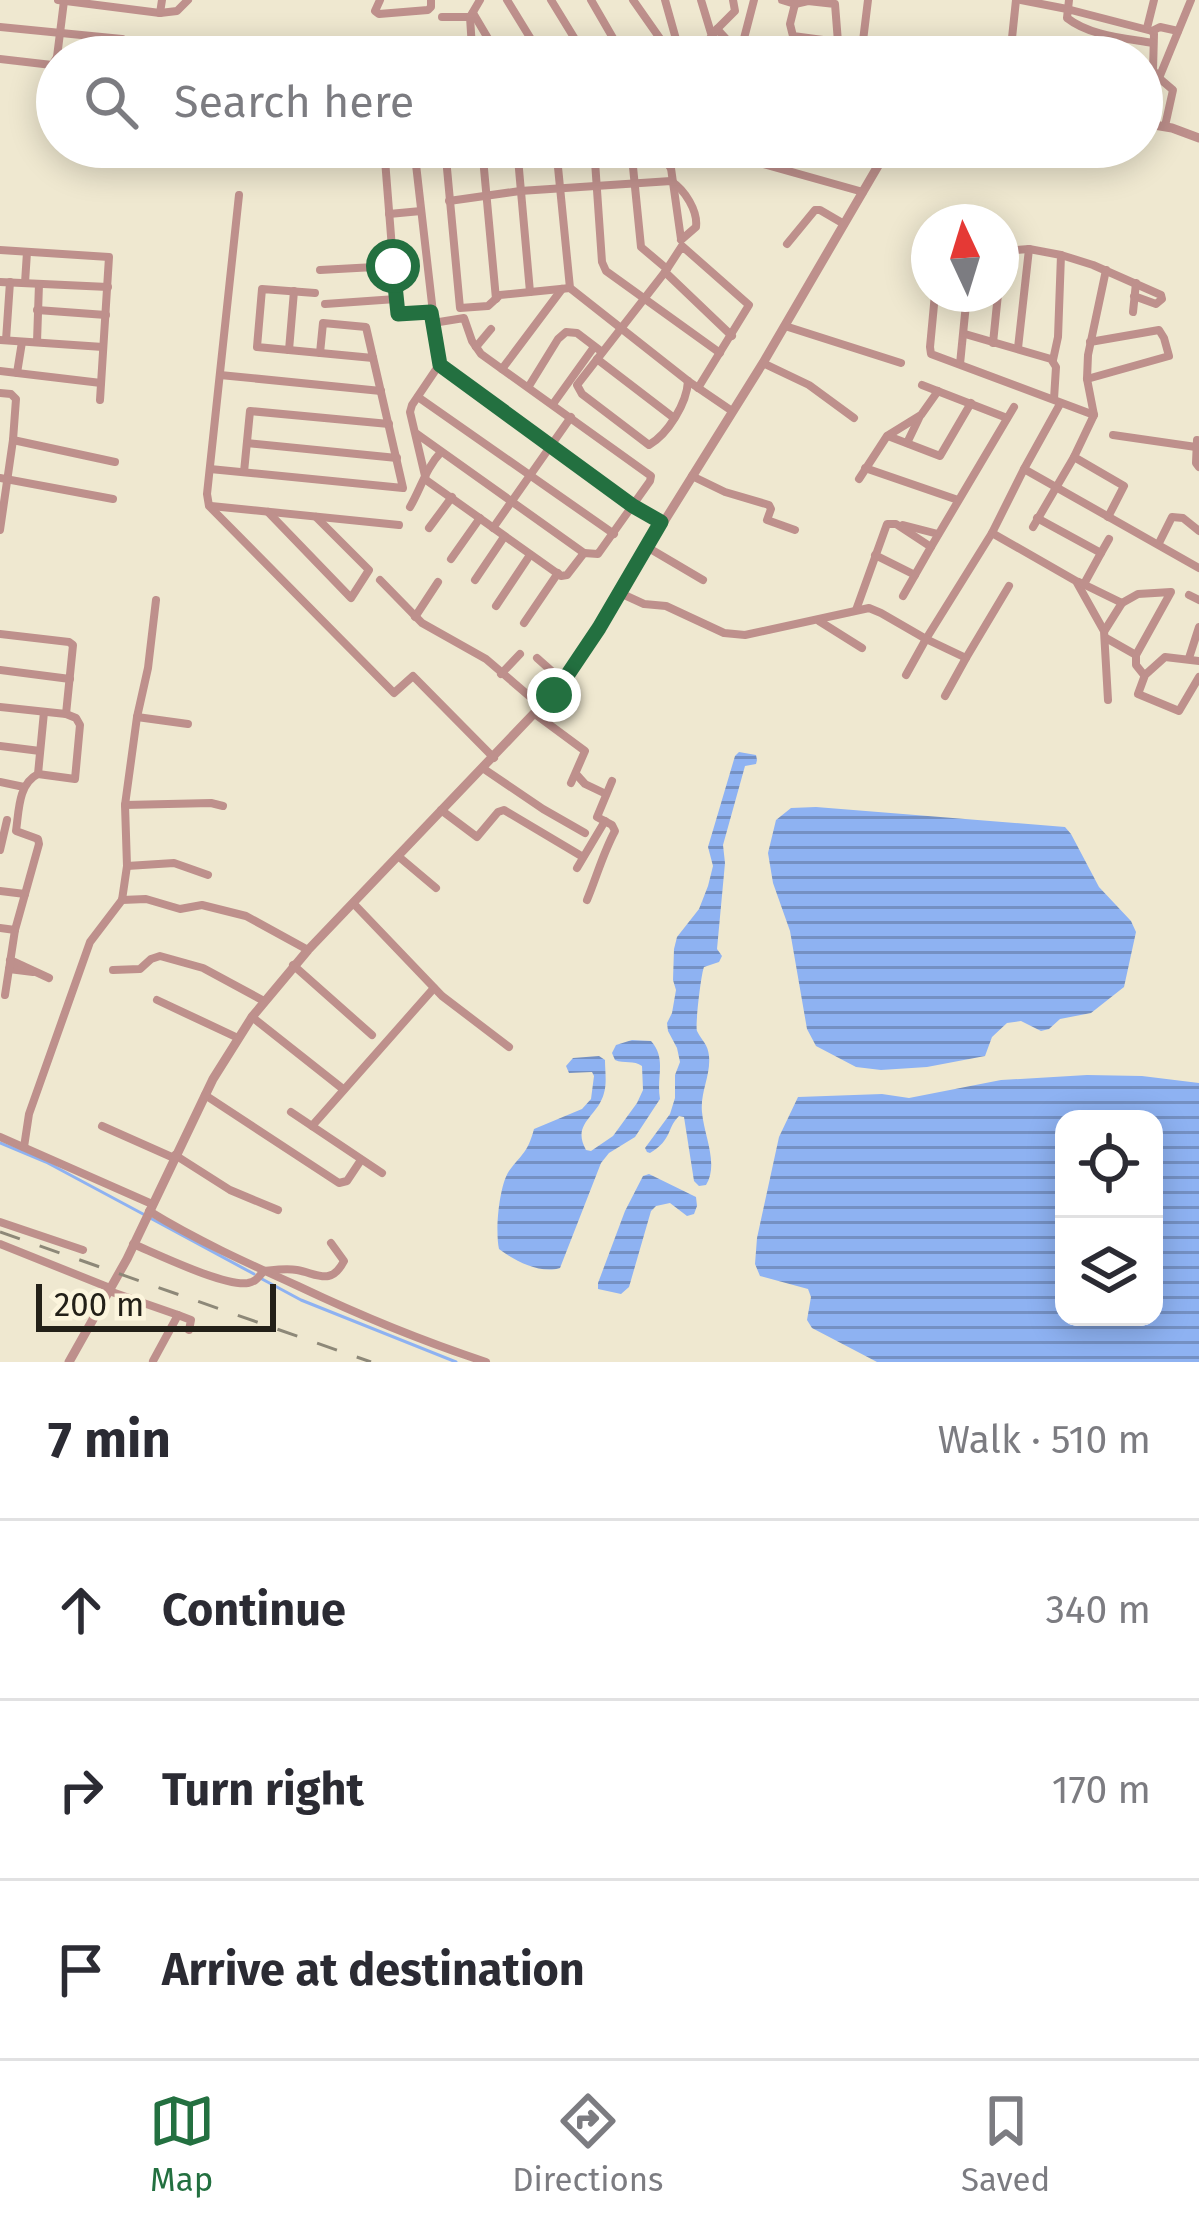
<!DOCTYPE html>
<html lang="en">
<head>
<meta charset="utf-8">
<style>
	:root { --surface:#fff; --page:#f2f2f3; --text:#2b2b33; --muted:#7c7c81; --line:#e1e1e2; --accent:#237040 }
	body { margin:0; font-family:"Fira Sans",sans-serif; background:var(--page); color:var(--text) }
	.controls { position:absolute; right:36px; bottom:36px; display:grid; overflow:hidden; border-radius:24px; box-shadow:0 6px 30px #0003 }
	.controls button { width:108px; height:108px; display:grid; place-items:center; padding:0; border:0; border-bottom:3px solid var(--line); background:var(--surface); color:var(--text); font:60px sans-serif }
	.compass { position:absolute; left:911px; top:204px; width:108px; height:108px; border-radius:50%; background:var(--surface); box-shadow:0 6px 30px #0003; rotate:356deg }
	.scale { position:absolute; left:36px; bottom:30px; width:240px; box-sizing:border-box; padding-left:12px; border:6px solid #232018; border-top:0; font-size:33px; line-height:42px; white-space:nowrap; color:#232018; -webkit-text-stroke:9px #fcf5dd; paint-order:stroke }
	.stop { position:absolute; width:36px; height:36px; margin:-27px; border:9px solid #237040; border-radius:50%; background:#fff }
	.stop.end { background:#237040; border-color:#fff; box-shadow:0 3px 12px #0008 }
	.list { margin:0; padding:0; list-style:none }
	h2 { display:flex; justify-content:space-between; align-items:center; height:156px; margin:0; padding:0 48px; font-size:51px }
	h2 small { font-size:39px; font-weight:400; color:var(--muted) }
	.list li { display:grid; grid-template-columns:78px 1fr auto; gap:36px; align-items:center; box-sizing:border-box; height:180px; padding:0 48px; border-top:3px solid var(--line) }
	.list b { display:block; font-size:45px; white-space:nowrap }
	.list em { font-size:39px; font-style:normal; color:var(--muted) }
	.icon { flex:none; width:66px; height:66px; fill:none; stroke:currentColor; stroke-width:2; stroke-linecap:round; stroke-linejoin:round }
	.map { position:relative; flex:none; width:1199px; height:1362px; overflow:hidden }
	.search { position:absolute; background:var(--surface); box-shadow:0 6px 30px #0003; left:36px; right:36px; top:36px; height:132px; display:flex; align-items:center; gap:30px; box-sizing:border-box; padding:0 42px; border-radius:66px; color:var(--muted); font-size:45px }
	.sheet { height:696px; background:var(--surface) }
	nav { display:flex; justify-content:space-around; align-items:center; box-sizing:border-box; height:168px; border-top:3px solid var(--line); background:var(--surface); font-size:33px; color:var(--muted) }
	nav a { display:grid; justify-items:center; gap:6px }
	nav .on { color:var(--accent) }
	.map>svg:first-child { display:block }
</style>
</head>
<body>
<div class="map">
<svg width="1199" height="1362" viewBox="0 0 1199 1362">
	<defs>
		<pattern id="water-rules" width="6" height="5" patternUnits="userSpaceOnUse" patternTransform="scale(3)"><rect width="6" height="5" fill="#8eb2f2"/><path d="M0 2.5h6" fill="none" stroke="#7490c3"/></pattern>
	</defs>
	<rect width="100%" height="100%" fill="#efe8d0"/>
	<!-- water -->
	<g fill="url(#water-rules)" fill-rule="evenodd">
		<path d="M739 752 756 755 757 760 756 764 745 766 723 845 725 863 717 949 722 956 719 962 704 967C701 974 695 1026 697 1031 702 1041 708 1044 709 1056 711 1075 700 1092 702 1112 704 1136 719 1164 706 1185L699 1186 694 1181 684 1117 679 1116C666 1129 673 1139 650 1153L647 1152 645 1148 670 1114 675 1098V1075L680 1062 677 1048 668 1031 667 1023 672 1013 676 990 673 980 674 949 677 937 699 909 708 886 713 866 708 847 735 756Z"/>
		<polygon points="816,807 1065,827 1071,834 1099,887 1131,921 1136,932 1124,987 1091,1013 1060,1019 1049,1029 1041,1031 1021,1021 1007,1023 992,1037 985,1056 927,1067 881,1070 856,1067 816,1046 807,1029 790,931 773,883 768,853 776,820 791,808"/>
		<path d="M632 1040 651 1041C667 1059 656 1076 660 1099L635 1137 609 1153 601 1163 560 1268C540 1274 515 1261 499 1249 495 1231 499 1186 509 1171 523 1152 527 1154 534 1129L582 1109 591 1099 594 1076 592 1072 569 1073 566 1066 573 1058 599 1056 605 1060C605 1071 607 1083 604 1093 598 1117 571 1123 586 1150L591 1151 613 1136 637 1103 643 1090 642 1066C634 1060 624 1064 615 1060L612 1053 616 1045Z"/>
		<path d="M1087 1075 1142 1076 1199 1083V1362H877L812 1328 807 1320 811 1297 808 1289 760 1276 755 1264 757 1238 779 1137 798 1097 882 1094 909 1098 1001 1080ZM1064 1119H1154V1317H1064Z"/>
		<polygon points="649,1174 696,1197 697,1206 694,1214 687,1216 670,1203 656,1206 651,1211 629,1287 621,1294 598,1289 598,1283 625,1211 643,1176"/>
	</g>
	<g fill="none" stroke-linecap="round" stroke-linejoin="round">
		<!-- stream -->
		<g stroke="#8eb2f2" stroke-width="3">
			<polyline points="0,1143 46,1162 143,1214"/>
			<polyline points="152,1219 254,1274"/>
			<polyline points="262,1279 301,1300 456,1362"/>
		</g>
		<!-- minor -->
		<g stroke="#be908c" stroke-width="8">
			<polyline points="58,0 160,13 177,11 188,0"/>
			<polyline points="380,0 375,11 379,14 428,10 431,7 431,0"/>
			<polyline points="507,0 542,57"/>
			<polyline points="551,0 586,57"/>
			<polyline points="633,0 673,57"/>
			<polyline points="665,0 681,57"/>
			<polyline points="701,0 711,33"/>
			<polyline points="782,0 795,4 790,24 793,36 838,42 839,57"/>
			<polyline points="1021,0 1067,9 1152,31 1154,34 1153,70 1159,78 1191,0"/>
			<path d="M1069 0 1067 18C1090 36 1124 38 1153 43"/>
			<polyline points="795,4 808,1 835,4 838,42"/>
			<polyline points="160,13 162,0"/>
			<polyline points="473,13 499,57"/>
			<polyline points="442,17 470,17"/>
			<polyline points="0,27 122,39"/>
			<polyline points="1147,28 1154,0"/>
			<polyline points="717,29 735,11 733,0"/>
			<polyline points="1152,31 1160,27 1178,31"/>
			<polyline points="609,47 617,57"/>
			<polyline points="450,54 466,53 472,48 470,17 480,0"/>
			<polyline points="57,57 64,1"/>
			<polyline points="363,57 366,53 427,46"/>
			<polyline points="591,57 609,47 613,38 591,0"/>
			<polyline points="696,57 717,29 727,40 742,46 754,0"/>
			<polyline points="740,57 750,57"/>
			<polyline points="861,57 868,0"/>
			<polyline points="1010,57 1016,0"/>
			<polyline points="0,59 52,65 57,57"/>
			<polyline points="1159,78 1173,90 1165,126"/>
			<polyline points="384,147 397,312 400,315 431,312"/>
			<polyline points="414,147 439,365 633,506 661,522"/>
			<polyline points="445,147 460,308 488,306 500,295 570,288"/>
			<polyline points="482,147 496,299"/>
			<polyline points="517,147 530,292"/>
			<polyline points="556,147 570,288 688,381 732,411"/>
			<polyline points="594,147 602,262 606,271 720,353"/>
			<polyline points="631,147 641,247 667,269"/>
			<polyline points="668,147 681,239"/>
			<polyline points="716,147 721,152 863,192"/>
			<polyline points="986,147 990,157"/>
			<polyline points="445,150 483,147"/>
			<polyline points="670,167 680,158 700,154"/>
			<polyline points="239,195 207,494 209,506 394,693 413,676 494,758"/>
			<path d="M449 201 520 191 671 181C685 190 698 211 696 227L681 240"/>
			<polyline points="389,214 421,211"/>
			<polyline points="787,244 815,210 820,210 844,224"/>
			<polyline points="0,250 109,257 100,400"/>
			<polyline points="1001,251 1029,249 1061,255 1058,337 1053,360"/>
			<polyline points="1061,255 1093,265 1161,295 1162,299 1156,304 1134,296"/>
			<polyline points="1001,263 1002,251"/>
			<polyline points="320,270 393,266"/>
			<polyline points="665,272 732,336"/>
			<polyline points="0,282 108,287"/>
			<polyline points="25,283 27,252"/>
			<polyline points="315,293 262,289 257,347 373,358"/>
			<polyline points="935,294 930,347 931,354 1094,415"/>
			<polyline points="325,304 396,299"/>
			<polyline points="37,310 106,315"/>
			<polyline points="1133,312 1136,283"/>
			<polyline points="433,323 464,318 472,341 481,354 651,476 650,481 598,554 584,553 567,575 561,576 426,480 410,412 412,405 439,365"/>
			<polyline points="785,326 901,363"/>
			<polyline points="965,334 1051,359 1056,367 1054,399"/>
			<polyline points="0,340 103,347"/>
			<polyline points="6,340 10,282"/>
			<polyline points="37,342 39,284"/>
			<polyline points="993,343 998,294"/>
			<polyline points="476,347 491,329"/>
			<polyline points="1018,348 1029,249"/>
			<polyline points="289,350 294,291"/>
			<polyline points="597,359 674,418"/>
			<polyline points="763,363 809,385 854,418"/>
			<polyline points="960,364 967,294"/>
			<polyline points="502,369 562,289"/>
			<polyline points="0,371 101,383"/>
			<polyline points="17,373 22,342"/>
			<polyline points="220,375 381,391"/>
			<polyline points="1087,379 1169,356 1164,338 1159,330 1090,342"/>
			<path d="M688 381C687 403 668 434 649 445L582 394 577 385 665 272 682 246 749 305 698 388"/>
			<polyline points="922,385 1007,418"/>
			<polyline points="529,386 558,339 566,332 577,333 602,352"/>
			<polyline points="0,393 11,394 16,399 13,440 0,530"/>
			<polyline points="418,397 614,534"/>
			<polyline points="553,404 594,347"/>
			<polyline points="417,434 584,553"/>
			<polyline points="1113,435 1196,447"/>
			<polyline points="888,436 940,456 971,403"/>
			<polyline points="13,440 115,462"/>
			<polyline points="1197,440 1196,463 1199,467"/>
			<polyline points="247,443 397,458"/>
			<polyline points="907,443 919,418"/>
			<polyline points="1074,457 1094,415 1087,379 1088,355 1106,270"/>
			<polyline points="865,468 958,500"/>
			<polyline points="210,469 403,488 366,327 323,323 320,353"/>
			<polyline points="1024,469 1060,404"/>
			<polyline points="244,472 250,411 389,424"/>
			<polyline points="692,476 725,492 769,505 771,509 767,520 795,530"/>
			<polyline points="0,478 113,499"/>
			<polyline points="859,479 887,436 921,415 938,391"/>
			<polyline points="211,506 399,525"/>
			<path d="M410 507C421 488 426 468 441 452"/>
			<polyline points="268,512 351,598 369,570 316,517"/>
			<polyline points="1037,518 1101,553 1084,584"/>
			<polyline points="903,525 938,534"/>
			<polyline points="1033,527 1074,457 1124,486 1108,517"/>
			<polyline points="429,528 452,497"/>
			<polyline points="493,528 571,417"/>
			<polyline points="992,533 1076,581 1104,631 1108,700"/>
			<polyline points="1159,543 1172,517 1183,518 1199,531"/>
			<polyline points="647,547 703,580"/>
			<polyline points="931,547 1014,407"/>
			<polyline points="1101,553 1109,539"/>
			<polyline points="451,559 480,518"/>
			<polyline points="380,580 422,623 486,659 542,707"/>
			<polyline points="475,580 504,537"/>
			<polyline points="1079,582 1122,603 1138,594 1171,592 1136,655"/>
			<polyline points="620,593 644,604 666,606 724,633 745,635 869,608 881,613 926,639 992,533 1024,469 1199,568"/>
			<polyline points="1189,595 1199,600"/>
			<polyline points="903,596 915,575"/>
			<polyline points="496,606 530,555"/>
			<polyline points="856,610 887,524 896,524 931,547 915,575 875,555"/>
			<polyline points="415,617 438,582"/>
			<polyline points="819,621 862,648"/>
			<polyline points="524,623 558,573"/>
			<polyline points="1105,630 1122,603"/>
			<polyline points="0,634 69,642 73,645 66,714"/>
			<polyline points="1106,638 1136,655 1136,665 1144,675"/>
			<polyline points="537,658 564,682"/>
			<polyline points="1189,658 1199,627"/>
			<polyline points="1199,661 1165,657 1145,675 1138,694 1179,711 1199,677"/>
			<polyline points="0,670 70,679"/>
			<polyline points="501,674 520,654"/>
			<polyline points="906,675 926,639 966,658 1009,586"/>
			<polyline points="945,696 966,658"/>
			<polyline points="0,707 66,714 76,718 80,725 75,779 38,774"/>
			<polyline points="535,714 585,751 571,783"/>
			<polyline points="137,717 188,724"/>
			<polyline points="0,746 40,751"/>
			<polyline points="484,769 543,809 585,833"/>
			<polyline points="576,774 585,784 606,794"/>
			<polyline points="0,782 24,787"/>
			<polyline points="125,805 211,803 223,806"/>
			<polyline points="441,810 477,837 498,812 504,810 583,857"/>
			<polyline points="0,850 7,820"/>
			<polyline points="398,856 436,888"/>
			<polyline points="127,866 174,863 208,875"/>
			<polyline points="577,868 605,821"/>
			<polyline points="0,891 25,894"/>
			<polyline points="122,900 146,899 180,909 202,905 246,916 308,950"/>
			<path d="M587 900C597 876 603 853 615 831L612 825 597 817 612 781"/>
			<polyline points="354,904 442,996 509,1047"/>
			<polyline points="0,928 15,930"/>
			<polyline points="10,960 49,978"/>
			<polyline points="293,965 372,1035"/>
			<polyline points="9,969 33,972"/>
			<polyline points="113,970 140,969 151,959 160,956 203,968 264,1001"/>
			<path d="M5 995 15 930 39 844 38 839 16 831C19 811 18 784 38 774L44 712"/>
			<polyline points="157,1000 238,1038"/>
			<polyline points="252,1017 343,1089"/>
			<polyline points="205,1095 339,1183 347,1181 361,1160"/>
			<polyline points="291,1112 382,1173"/>
			<polyline points="102,1126 174,1158"/>
			<polyline points="312,1126 434,988"/>
			<polyline points="0,1137 152,1204"/>
			<polyline points="24,1147 29,1114 90,942 122,900 127,866 125,805 137,717 148,668 156,600"/>
			<polyline points="175,1155 230,1190 278,1210"/>
			<path d="M149 1211C196 1240 247 1263 298 1286 359 1315 422 1341 486 1362"/>
			<polyline points="0,1222 83,1250"/>
			<polyline points="0,1244 110,1288"/>
			<path d="M133 1244C157 1254 225 1287 248 1283 257 1281 258 1277 264 1271 274 1270 286 1268 297 1270 318 1274 331 1286 344 1261L331 1243"/>
			<polyline points="109,1291 178,1315 153,1361"/>
			<polyline points="178,1315 191,1320 189,1330"/>
		</g>
		<!-- tertiary -->
		<g stroke="#be908c" stroke-width="9">
			<polyline points="1142,123 1172,128 1199,138"/>
			<polyline points="69,1362 127,1259 213,1079 252,1017 308,950 564,682 763,363 882,159 899,147"/>
		</g>
		<!-- rail -->
		<polyline stroke="#8d8878" stroke-width="3" stroke-dasharray="21 21" stroke-linecap="butt" points="0,1232 371,1362"/>
	</g>
	<g fill="none" stroke-linecap="round" stroke-linejoin="round">
		<!-- route -->
		<polyline stroke="#237040" stroke-width="15" points="393,266 398,314 431,312 440,365 633,506 661,522 599,628 554,695"/>
	</g>
</svg>
<div class="controls">
<button><svg class="icon" aria-label="locate" viewBox="0 0 24 24"><circle cx="12" cy="12" r="6"/><path d="M12 2v4M12 18v4M2 12h4M18 12h4"/></svg></button>
<button><svg class="icon" aria-label="layers" viewBox="0 0 24 24"><path d="M12 4l9 5-9 5-9-5zM3 14l9 5 9-5"/></svg></button>
</div>
<svg class="compass" viewBox="-18 -18 36 36"><path d="M0-13l5 13h-10z" fill="#e53935"/><path d="M0 13l5-13h-10z" fill="#7c7c81"/></svg>
<div class="scale">200 m</div>
<div class="stop" style="left:393px;top:266px"></div>
<div class="stop end" style="left:554px;top:695px"></div>
<div class="search"><svg class="icon" aria-label="search" viewBox="0 0 24 24"><circle cx="10" cy="10" r="6"/><path d="M15 15l6 6"/></svg>Search here</div>
</div>
<section class="sheet">
<h2>7 min<small>Walk · 510 m</small></h2>
<ul class="list">
<li><svg class="icon" aria-label="ahead" viewBox="0 0 24 24"><path d="M12 20V5M6 11l6-6 6 6"/></svg><div><b>Continue</b></div><em>340 m</em></li>
<li><svg class="icon" aria-label="right" viewBox="0 0 24 24"><path d="M7 20v-9h11M14 6l5 5-5 5"/></svg><div><b>Turn right</b></div><em>170 m</em></li>
<li><svg class="icon" aria-label="arrive" viewBox="0 0 24 24"><path d="M6 21V4h12l-3 4 3 4H6"/></svg><div><b>Arrive at destination</b></div></li>
</ul>
</section>
<nav>
<a class="on"><svg class="icon" aria-label="map" viewBox="0 0 24 24"><path d="M3 6l6-2 6 2 6-2v14l-6 2-6-2-6 2zM9 4v14M15 6v14"/></svg>Map</a>
<a><svg class="icon" aria-label="directions" viewBox="0 0 24 24"><path d="M12 3l9 9-9 9-9-9zM9 14v-3h6M13 9l2 2-2 2"/></svg>Directions</a>
<a><svg class="icon" aria-label="saved" viewBox="0 0 24 24"><path d="M7 4h10v16l-5-4-5 4z"/></svg>Saved</a>
</nav>
</body>
</html>
